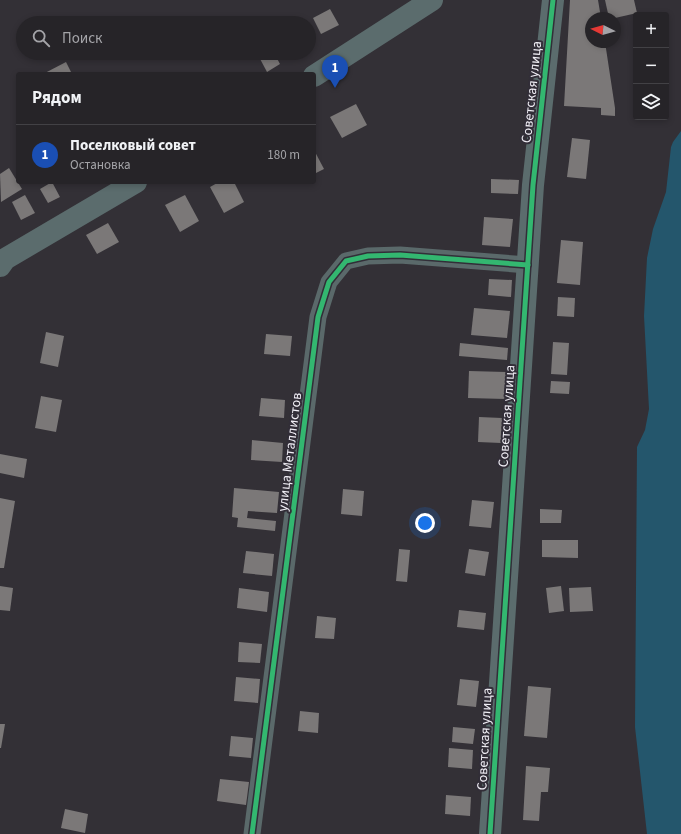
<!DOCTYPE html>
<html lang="ru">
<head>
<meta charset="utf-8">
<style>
	:root { --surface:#262428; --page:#2e2c30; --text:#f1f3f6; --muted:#a4a4a8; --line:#424145; --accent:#d93025 }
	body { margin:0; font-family:"Source Sans 3",sans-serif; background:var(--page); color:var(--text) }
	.controls { position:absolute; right:12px; top:12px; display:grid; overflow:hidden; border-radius:4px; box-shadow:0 2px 6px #0003 }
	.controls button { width:36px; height:36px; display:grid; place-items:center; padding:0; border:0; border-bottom:1px solid var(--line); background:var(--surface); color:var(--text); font:20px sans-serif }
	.compass { position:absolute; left:585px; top:12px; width:36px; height:36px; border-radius:50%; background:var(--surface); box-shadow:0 2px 6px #0003; rotate:275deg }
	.you { position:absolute; left:425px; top:523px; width:14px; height:14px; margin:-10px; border:3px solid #fff; border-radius:50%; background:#1a73e8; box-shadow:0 0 0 6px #1a73e833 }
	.badge { display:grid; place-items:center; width:26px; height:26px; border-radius:50%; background:var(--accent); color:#fff; font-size:13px; font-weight:700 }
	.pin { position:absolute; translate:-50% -33px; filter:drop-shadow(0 1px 2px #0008) }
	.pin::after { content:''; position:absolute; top:21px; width:14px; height:12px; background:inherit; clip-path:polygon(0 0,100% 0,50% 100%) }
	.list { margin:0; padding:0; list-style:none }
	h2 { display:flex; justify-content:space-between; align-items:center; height:52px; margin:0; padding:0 16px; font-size:17px }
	h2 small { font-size:13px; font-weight:400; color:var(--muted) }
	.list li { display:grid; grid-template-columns:26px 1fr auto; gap:12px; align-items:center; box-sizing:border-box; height:60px; padding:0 16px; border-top:1px solid var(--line) }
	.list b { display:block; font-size:15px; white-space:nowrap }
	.list p { margin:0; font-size:13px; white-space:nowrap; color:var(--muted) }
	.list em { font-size:13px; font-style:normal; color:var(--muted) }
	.icon { flex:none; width:22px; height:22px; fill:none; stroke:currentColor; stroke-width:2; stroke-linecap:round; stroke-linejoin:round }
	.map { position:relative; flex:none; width:681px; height:834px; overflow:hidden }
	.search { position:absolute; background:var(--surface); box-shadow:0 2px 6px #0003; left:16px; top:16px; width:300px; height:44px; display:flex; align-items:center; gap:10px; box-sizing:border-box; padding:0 14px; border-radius:22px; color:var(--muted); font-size:15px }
	.panel { position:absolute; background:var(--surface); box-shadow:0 2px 6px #0003; left:16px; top:72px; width:300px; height:112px; border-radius:4px }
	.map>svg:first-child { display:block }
</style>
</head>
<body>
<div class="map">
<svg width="681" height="834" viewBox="0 0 681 834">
	<rect width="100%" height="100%" fill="#333036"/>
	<!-- water -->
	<polygon fill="#24566c" points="681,131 681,834 647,834 635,727 637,447 645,430 649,409 644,316 647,258 653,229 666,192 671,147 673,142"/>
	<!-- building -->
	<g fill="#7b7878">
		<polygon points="570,0 598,0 601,18 591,18 591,42 605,42 615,108 615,116 601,115 601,108 564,106"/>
		<polygon points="605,0 634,0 637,13 615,18 609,18"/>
		<polygon points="330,9 339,25 321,34 313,18"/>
		<polygon points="262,53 274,53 280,64 267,72 258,55"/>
		<polygon points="66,62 72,74 43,74"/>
		<polygon points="356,104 367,125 342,138 330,117"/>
		<polygon points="572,138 590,140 586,179 567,177"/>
		<polygon points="314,150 324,169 314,174"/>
		<polygon points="9,168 22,189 1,202 0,174"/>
		<polygon points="491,179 519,180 518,194 491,193"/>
		<polygon points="52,182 60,197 48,203 40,189"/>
		<polygon points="219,182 234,182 244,202 224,213 210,187"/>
		<polygon points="25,195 35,213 21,220 12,202"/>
		<polygon points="185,195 199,221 180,232 165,205"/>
		<polygon points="484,217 513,219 510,247 482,245"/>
		<polygon points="108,223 119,242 97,254 86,235"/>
		<polygon points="561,240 583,242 580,285 557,283"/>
		<polygon points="489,279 512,280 511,297 488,295"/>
		<polygon points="558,297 575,298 574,317 557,316"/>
		<polygon points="474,308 510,311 507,338 471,335"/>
		<polygon points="46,332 64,336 58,367 40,363"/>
		<polygon points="266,334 292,336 290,356 264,354"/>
		<polygon points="553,342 569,343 567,375 551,374"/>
		<polygon points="460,343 508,348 507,360 459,356"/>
		<polygon points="469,371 506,372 505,399 468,398"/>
		<polygon points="551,381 570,382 569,394 550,393"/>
		<polygon points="41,396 62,400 56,432 35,428"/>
		<polygon points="261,398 285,400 284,418 259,416"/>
		<polygon points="479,417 502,418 501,443 478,442"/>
		<polygon points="252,440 283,443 282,462 251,460"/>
		<polygon points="0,454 27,459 24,478 0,473"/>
		<polygon points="234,488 279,492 277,513 248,511 247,518 276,521 275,531 237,527 238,518 232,517"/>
		<polygon points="343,489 364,491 362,516 341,514"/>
		<polygon points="0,498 15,501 4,568 0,568"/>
		<polygon points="472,500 494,502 491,528 469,526"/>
		<polygon points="540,509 562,510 561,523 540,523"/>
		<polygon points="542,540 578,540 578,558 542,557"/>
		<polygon points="399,549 410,550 407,582 396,581"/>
		<polygon points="469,549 489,552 485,576 465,573"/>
		<polygon points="246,551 274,554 272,576 243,573"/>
		<polygon points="0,586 13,588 10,611 0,610"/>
		<polygon points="561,586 564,611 549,613 546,588"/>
		<polygon points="591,587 593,611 570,612 569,588"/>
		<polygon points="239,588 269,592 267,612 237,608"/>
		<polygon points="459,610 486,613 484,630 457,627"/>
		<polygon points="317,616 336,618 334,639 315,638"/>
		<polygon points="239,642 262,644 260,663 238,662"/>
		<polygon points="236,677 260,679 258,703 234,701"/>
		<polygon points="460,679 479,681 476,707 457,705"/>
		<polygon points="528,686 551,688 547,738 524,736"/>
		<polygon points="300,711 319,713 318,733 298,731"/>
		<polygon points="0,724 5,724 1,748 0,748"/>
		<polygon points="453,727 475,729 473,744 452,742"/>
		<polygon points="231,736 253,738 251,758 229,756"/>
		<polygon points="449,748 473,750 472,769 448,767"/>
		<polygon points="526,766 550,768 548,792 541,792 539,821 523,820"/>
		<polygon points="220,779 249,782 246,805 217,801"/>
		<polygon points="446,795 471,797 470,816 445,814"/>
		<polygon points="65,809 88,814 85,833 61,828"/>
	</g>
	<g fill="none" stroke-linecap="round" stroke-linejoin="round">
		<!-- street -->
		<polyline stroke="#5a696a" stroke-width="17" points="252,834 318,317 329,282 346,261 368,256 400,255 528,265"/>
		<!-- secondary -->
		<g stroke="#5b6c6d" stroke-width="22">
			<polyline points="314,76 432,0"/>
			<polyline points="0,266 5,259 136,182"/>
			<polyline points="490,834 533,185 553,0"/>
		</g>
		<!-- cycleway casing -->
		<g stroke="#322e38" stroke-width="8">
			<g id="cycleway">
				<polyline points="252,834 318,317 329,282 346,261 368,256 400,255 528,265"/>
				<polyline points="490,834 533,185 553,0"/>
			</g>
		</g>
		<!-- cycleway -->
		<use href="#cycleway" stroke="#33b770" stroke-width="5"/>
	</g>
	<g text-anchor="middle" stroke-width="4" stroke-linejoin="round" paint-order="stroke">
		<!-- street labels -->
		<g font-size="14" fill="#f1eff6" stroke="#322e38">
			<text transform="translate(531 92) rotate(-84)" y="5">Советская улица</text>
			<text transform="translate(506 416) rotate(-86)" y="5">Советская улица</text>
			<text transform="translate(289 452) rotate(-83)" y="5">улица Металлистов</text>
			<text transform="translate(484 739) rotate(-87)" y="5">Советская улица</text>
		</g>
	</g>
</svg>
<div class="controls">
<button>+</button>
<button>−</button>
<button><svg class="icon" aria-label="layers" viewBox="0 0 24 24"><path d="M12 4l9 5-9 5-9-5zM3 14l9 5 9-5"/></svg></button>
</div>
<svg class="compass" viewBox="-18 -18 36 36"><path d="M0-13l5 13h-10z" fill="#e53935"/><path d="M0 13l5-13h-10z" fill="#a4a4a8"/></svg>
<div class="you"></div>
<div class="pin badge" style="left:335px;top:88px;background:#1a4fb4">1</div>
<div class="search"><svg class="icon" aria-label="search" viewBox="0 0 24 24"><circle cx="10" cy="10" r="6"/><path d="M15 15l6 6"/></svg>Поиск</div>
<section class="panel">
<h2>Рядом<small></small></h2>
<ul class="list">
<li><span class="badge" style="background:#1a4fb4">1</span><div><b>Поселковый совет</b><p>Остановка</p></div><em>180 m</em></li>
</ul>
</section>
</div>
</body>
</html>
